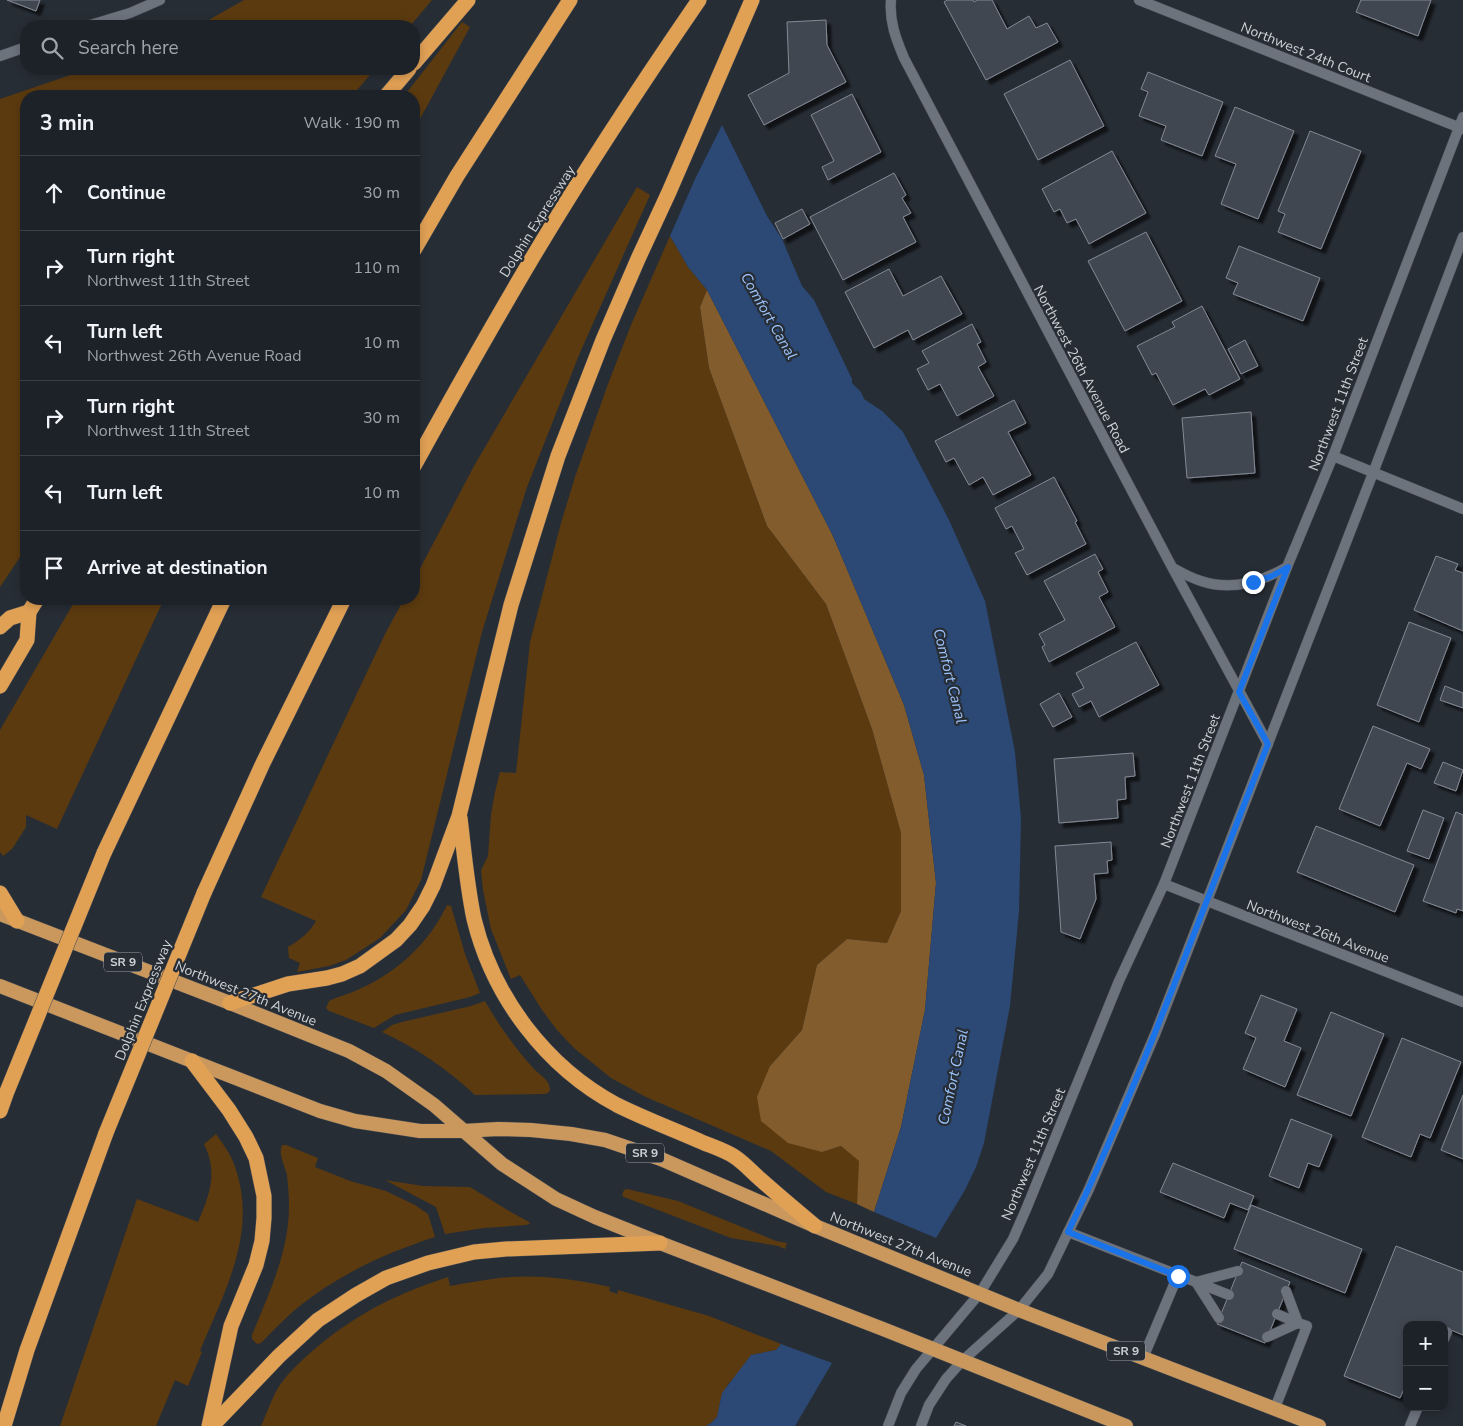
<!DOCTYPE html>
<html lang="en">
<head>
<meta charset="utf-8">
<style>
	:root { --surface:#1d2228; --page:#252a30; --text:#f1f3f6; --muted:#a0a4a8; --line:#3b3f45 }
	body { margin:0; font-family:"Nunito Sans",sans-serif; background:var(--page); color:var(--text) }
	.controls { position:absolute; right:15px; bottom:15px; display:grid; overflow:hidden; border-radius:10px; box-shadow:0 2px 8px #0003 }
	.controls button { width:45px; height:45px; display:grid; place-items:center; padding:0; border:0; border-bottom:1px solid var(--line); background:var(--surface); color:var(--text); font:25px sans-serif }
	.stop { position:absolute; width:15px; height:15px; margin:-11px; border:4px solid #1a73e8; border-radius:50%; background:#fff }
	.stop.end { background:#1a73e8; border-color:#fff; box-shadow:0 1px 5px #0008 }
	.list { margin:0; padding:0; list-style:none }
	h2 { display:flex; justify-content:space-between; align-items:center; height:65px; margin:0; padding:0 20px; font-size:21px }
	h2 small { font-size:16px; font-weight:400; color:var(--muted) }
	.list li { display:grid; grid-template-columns:32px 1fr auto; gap:15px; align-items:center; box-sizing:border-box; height:75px; padding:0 20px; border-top:1px solid var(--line) }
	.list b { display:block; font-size:19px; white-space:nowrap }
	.list p { margin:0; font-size:16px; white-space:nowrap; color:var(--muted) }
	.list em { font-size:16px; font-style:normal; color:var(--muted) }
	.icon { flex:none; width:28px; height:28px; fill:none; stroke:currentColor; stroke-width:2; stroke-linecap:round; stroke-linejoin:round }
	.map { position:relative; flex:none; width:1463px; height:1426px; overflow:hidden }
	.search { position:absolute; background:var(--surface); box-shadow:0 2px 8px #0003; left:20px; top:20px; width:400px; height:55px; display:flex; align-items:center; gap:12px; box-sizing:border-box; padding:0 18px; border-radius:20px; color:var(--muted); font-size:19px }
	.panel { position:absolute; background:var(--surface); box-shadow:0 2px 8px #0003; left:20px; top:90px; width:400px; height:515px; border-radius:20px }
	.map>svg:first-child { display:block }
</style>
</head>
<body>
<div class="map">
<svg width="1463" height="1426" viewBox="0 0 1463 1426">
	<defs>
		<filter id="shadow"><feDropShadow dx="4.5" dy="4.5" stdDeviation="1" flood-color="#0009"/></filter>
	</defs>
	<rect width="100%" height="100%" fill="#272d35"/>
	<!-- green -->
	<g fill="#5b3a0f">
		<polygon points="244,0 432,0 410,26 198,26"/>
		<polygon points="462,22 470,27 414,130 414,96 404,96"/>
		<polygon points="88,69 375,69 352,96 26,96 26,548 0,587 0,99"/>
		<path d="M637 187 650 195 579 355 527 487 482 632 421 880 406 910 380 938 346 960 329 966 297 972 300 963 289 958 288 947C300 940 309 933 316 921L261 897 385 634 404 599H414V580L474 466Z"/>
		<polygon points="670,236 688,267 707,290 700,307 709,368 767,526 826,604 872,729 901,833 901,911 887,943 847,939 817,965 802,1030 770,1066 822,1152 841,1146 860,1161 857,1204 826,1192 771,1151 646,1097 611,1078 574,1048 557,1030 542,1010 520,975 511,979 491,929 483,890 481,870 488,856 491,814 495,792 500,772 516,773 530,642 561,523 575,477 608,384 631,325"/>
		<polygon points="76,599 164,599 57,829 26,815 26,827 12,849 3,856 0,852 0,730"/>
		<path d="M447 905 451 906 465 954 480 993 470 997 395 1015 374 1028 329 1011 326 1008 329 1001C337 997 346 995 355 991 394 975 429 944 447 905Z"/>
		<path d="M485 1001C499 1026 515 1048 534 1069 540 1075 550 1080 550 1090L548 1093 544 1094 475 1095C446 1068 418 1049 382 1032L392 1025 402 1022 471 1006Z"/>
		<path d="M216 1134C223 1144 230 1153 234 1164 259 1231 225 1290 200 1351L202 1352 188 1386 175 1380 156 1426H60L137 1199 198 1222C210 1194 218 1173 204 1144Z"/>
		<path d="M282 1145H286L318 1158 315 1167 350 1181 386 1191 415 1205 428 1214 435 1237C385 1253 338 1275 297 1308 284 1319 273 1331 261 1343L257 1344 252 1339V1335C269 1293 289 1252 289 1206 289 1196 288 1185 287 1175 285 1166 278 1154 282 1145Z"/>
		<polygon points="385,1180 423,1186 470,1187 509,1211 529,1222 530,1224 526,1225 484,1228 445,1234 436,1207"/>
		<polygon points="627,1189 678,1201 776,1241 787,1243 785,1249 778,1246 731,1238 624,1197 622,1195 624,1190"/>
		<path d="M448 1277 450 1286C466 1283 483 1280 499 1278 537 1274 574 1279 610 1287L609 1291 617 1294 618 1290 709 1316 781 1344 776 1350 751 1355 735 1377 728 1384 720 1401 719 1409 717 1417 711 1423 706 1426H261C267 1413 271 1400 278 1388 285 1376 299 1363 309 1354 352 1316 393 1295 448 1277Z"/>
	</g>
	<!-- forest -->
	<polygon fill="#835c2d" points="707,290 833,536 904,705 924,775 936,883 925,1010 901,1127 874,1212 857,1204 859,1161 841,1146 822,1152 788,1143 761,1121 757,1097 770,1066 802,1030 817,965 847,939 887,943 901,911 901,833 872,729 826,604 767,526 709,368 700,307"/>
	<!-- water -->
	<g fill="#2b4974">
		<polygon points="722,125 767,216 782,239 802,286 814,300 852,379 852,383 861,392 864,399 882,411 903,432 949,520 985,601 1015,752 1021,818 1019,911 1010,1006 984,1143 976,1167 965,1190 936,1238 874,1212 901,1127 925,1010 936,883 924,775 904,705 833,536 707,290 688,267 670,236 695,179"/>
		<polygon points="781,1344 832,1363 795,1426 706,1426 711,1423 717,1417 722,1393 751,1355 776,1350"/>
	</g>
	<!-- building -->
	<g fill="#414751" stroke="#838a95" filter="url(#shadow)">
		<polygon points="7,0 40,0 36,11"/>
		<polygon points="947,0 973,0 974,2 977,0 992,0 1007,29 1029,16 1036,28 1047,23 1058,42 986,80 944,2"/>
		<polygon points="1361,0 1431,0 1418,36 1356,12"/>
		<polygon points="826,20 827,45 846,82 764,125 748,95 789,73 787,22"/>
		<polygon points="1070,60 1104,126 1038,160 1004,94"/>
		<polygon points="1148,72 1223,102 1202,156 1161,140 1166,126 1139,116 1148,92 1141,89"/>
		<polygon points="852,94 881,152 828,180 822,167 834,161 811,115"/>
		<polygon points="1235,107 1294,131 1258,219 1221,204 1236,164 1215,156"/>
		<polygon points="1310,131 1361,151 1321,249 1278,232 1285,214 1278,211"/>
		<polygon points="1112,151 1146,213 1089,244 1076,219 1067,223 1060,209 1054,212 1042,189"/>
		<polygon points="894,173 906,195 902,198 911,213 903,217 916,242 843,280 810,217"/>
		<polygon points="802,209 810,224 783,239 775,223"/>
		<polygon points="1146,232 1182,301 1125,331 1088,261"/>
		<polygon points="1239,246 1320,278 1303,321 1233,294 1238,283 1226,278"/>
		<polygon points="889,269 903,296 941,276 962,314 913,340 908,330 874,348 845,292"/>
		<polygon points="1202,306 1240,379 1209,395 1205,389 1173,405 1156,373 1152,375 1137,346 1175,327 1172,322"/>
		<polygon points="972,324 981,342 977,344 986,362 978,367 994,396 957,416 940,384 928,390 917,369 929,363 922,351"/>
		<polygon points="1245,340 1258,366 1241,374 1228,349"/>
		<polygon points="1014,400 1026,423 1008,432 1031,475 993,495 983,477 969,485 954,458 946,462 935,441"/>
		<polygon points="1251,412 1255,473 1187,478 1182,418"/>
		<polygon points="1054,477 1077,521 1075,522 1086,544 1027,575 1015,553 1024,549 1012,526 1006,529 995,508"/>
		<polygon points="1095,554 1103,569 1098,572 1108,592 1099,597 1115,627 1049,662 1042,647 1045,645 1039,634 1065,620 1044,581"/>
		<polygon points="1436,556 1458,564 1455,570 1463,573 1463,631 1414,610"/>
		<polygon points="1409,622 1451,638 1419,722 1377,705"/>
		<polygon points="1136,642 1159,685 1099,717 1091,701 1079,707 1072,694 1084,688 1076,673"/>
		<polygon points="1445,686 1463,693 1463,708 1440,700"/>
		<polygon points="1059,693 1072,717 1053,727 1040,704"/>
		<polygon points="1373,726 1430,749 1421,769 1407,763 1380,826 1339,809"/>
		<polygon points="1133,753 1135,776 1125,777 1126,799 1117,800 1118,818 1059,823 1054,759"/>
		<polygon points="1443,762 1463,770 1456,791 1434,783"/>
		<polygon points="1423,810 1444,818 1429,859 1407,851"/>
		<polygon points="1456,812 1463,815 1463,911 1457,909 1456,913 1423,901"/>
		<polygon points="1316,826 1414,865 1395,912 1297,872"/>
		<polygon points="1111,842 1112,860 1107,861 1108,873 1094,874 1096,899 1080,939 1061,932 1055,846"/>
		<polygon points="1261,995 1297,1009 1284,1041 1301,1048 1285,1087 1243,1069 1256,1038 1245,1033"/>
		<polygon points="1331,1012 1384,1034 1351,1116 1297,1095"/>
		<polygon points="1402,1038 1461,1062 1430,1138 1420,1134 1411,1157 1362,1137"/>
		<polygon points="1463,1095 1463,1159 1441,1150"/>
		<polygon points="1291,1119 1332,1135 1319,1167 1308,1163 1299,1188 1269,1176"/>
		<polygon points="1173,1163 1254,1196 1248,1210 1230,1203 1224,1218 1160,1192"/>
		<polygon points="1251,1205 1362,1249 1345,1293 1234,1249"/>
		<polygon points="1396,1246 1463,1272 1463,1335 1444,1327 1444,1325 1438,1325 1431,1322 1430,1325 1407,1325 1407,1382 1400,1398 1344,1376"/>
		<polygon points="1242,1262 1290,1282 1265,1343 1217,1324"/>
		<polygon points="956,1422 966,1426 954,1426"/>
	</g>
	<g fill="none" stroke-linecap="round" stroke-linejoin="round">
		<!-- service casing -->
		<g stroke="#454a51" stroke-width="11">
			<g id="service">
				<polyline points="87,26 130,13 160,0"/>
				<polyline points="0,56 26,47"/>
				<polyline points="1068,1232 1196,1282 1219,1318"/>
				<polyline points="1229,1295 1196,1282 1238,1271"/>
				<polyline points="1267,1337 1298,1323 1277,1314"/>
				<polyline points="1444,1339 1447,1332"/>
				<polyline points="1143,1358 1178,1275"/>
				<polyline points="1275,1408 1307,1326 1298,1323 1286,1291"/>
				<polyline points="1410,1426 1418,1407"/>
			</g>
		</g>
		<!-- minor casing -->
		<g stroke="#454a51" stroke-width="11">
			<g id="minor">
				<path d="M891 0C889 21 896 39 904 58L1172 567 1268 744"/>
				<polyline points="1139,0 1463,129"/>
				<polyline points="1333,456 1463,509"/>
				<path d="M1173 568C1182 573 1191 578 1201 581 1231 591 1261 582 1287 567"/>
				<polyline points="1164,884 1463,1002"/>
			</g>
		</g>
		<!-- tertiary casing -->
		<g stroke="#454a51" stroke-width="11">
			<g id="tertiary">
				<polyline points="888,1426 901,1393 916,1369 980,1293 1013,1239 1027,1207 1119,981 1164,884 1287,567 1333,456 1463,117"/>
				<polyline points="921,1426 929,1405 946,1379 962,1361 1019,1310 1048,1274 1089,1189 1156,1032 1373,473 1463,237"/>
			</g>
		</g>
		<!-- trunk casing -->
		<g stroke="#454a51" stroke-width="15">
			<g id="trunk">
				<polyline points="0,914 230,1003 349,1051 386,1071 434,1105 502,1164 556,1199 595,1217 660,1243 883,1329 1126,1426"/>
				<polyline points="0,986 320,1111 355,1121 420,1131 463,1131 498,1129 531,1130 571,1134 605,1140 661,1159 815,1226 1019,1310 1319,1426"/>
			</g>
		</g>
		<!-- motorway casing -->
		<g stroke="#454a51" stroke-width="16">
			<g id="motorway">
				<polyline points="414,63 468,0"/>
				<polyline points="386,96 409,69"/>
				<polyline points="414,250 457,176 570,0"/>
				<path d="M414 466C453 395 493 324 534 255 586 168 642 83 699 0"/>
				<polyline points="0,627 10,618 29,612"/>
				<polyline points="0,686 27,640 29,612 37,599"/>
				<path d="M460 818C464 851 467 886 474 919 493 997 546 1067 617 1105 645 1119 675 1130 704 1143 714 1147 726 1151 735 1157 744 1163 752 1172 760 1179 778 1195 797 1211 815 1226"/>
				<polyline points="104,853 224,599"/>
				<polyline points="0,893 17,921"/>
				<polyline points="204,893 263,763 344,599"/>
				<polyline points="230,1003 288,984 327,978 342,974 360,966 396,940 410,925 423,906 433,886 459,816 511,605 558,456 603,340 638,259 669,192 752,0"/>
				<polyline points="192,1061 229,1110 246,1137 256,1158 264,1196 264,1218 262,1241 256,1265 231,1326 209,1426"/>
				<polyline points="0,1111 6,1094"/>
				<polyline points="4,1426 27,1350 106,1133"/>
				<polyline points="212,1426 279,1356 318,1320 356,1295 386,1278 428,1263 474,1252 506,1249 660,1243"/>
			</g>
		</g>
		<!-- service -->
		<use href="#service" stroke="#6c737d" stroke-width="10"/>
		<!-- minor -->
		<use href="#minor" stroke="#6c737d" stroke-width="10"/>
		<!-- tertiary -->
		<use href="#tertiary" stroke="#6c737d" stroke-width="10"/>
		<!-- trunk -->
		<use href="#trunk" stroke="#ca985d" stroke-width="14"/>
		<!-- motorway -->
		<use href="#motorway" stroke="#e1a155" stroke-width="15"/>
		<!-- motorway-bridge casing -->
		<g stroke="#454a51" stroke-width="16" stroke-linecap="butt">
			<g id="motorway-bridge">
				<polyline points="6,1094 104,853"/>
				<polyline points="106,1133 204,893"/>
			</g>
		</g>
		<!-- motorway-bridge -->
		<use href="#motorway-bridge" stroke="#e1a155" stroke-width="15"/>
	</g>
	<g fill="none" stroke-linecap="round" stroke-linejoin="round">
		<!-- route -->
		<path stroke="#1a73e8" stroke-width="6" d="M1178 1276 1068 1232C1144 1074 1203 907 1268 744L1239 692 1288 567 1272 576 1253 582"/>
	</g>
	<g text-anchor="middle" stroke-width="4.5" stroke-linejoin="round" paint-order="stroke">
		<!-- shield labels -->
		<g fill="#272d35" stroke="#9ca0a6" stroke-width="1">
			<rect x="104" y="952.5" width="38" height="19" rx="4"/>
			<rect x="626" y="1143.5" width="38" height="19" rx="4"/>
			<rect x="1107" y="1341.5" width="38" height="19" rx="4"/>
		</g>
		<g font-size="12" font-weight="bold" fill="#ced2d7">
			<text x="123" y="966">SR 9</text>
			<text x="645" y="1157">SR 9</text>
			<text x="1126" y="1355">SR 9</text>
		</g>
		<!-- street labels -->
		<g font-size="14" fill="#ced2d7" stroke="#272d35">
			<text transform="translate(1306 52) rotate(22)" y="5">Northwest 24th Court</text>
			<text transform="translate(537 221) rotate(-58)" y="5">Dolphin Expressway</text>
			<text transform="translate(1082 369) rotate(62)" y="5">Northwest 26th Avenue Road</text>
			<text transform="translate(1338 404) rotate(-69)" y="5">Northwest 11th Street</text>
			<text transform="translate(1190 781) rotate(-69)" y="5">Northwest 11th Street</text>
			<text transform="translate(1318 931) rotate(21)" y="5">Northwest 26th Avenue</text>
			<text transform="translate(246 993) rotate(22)" y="5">Northwest 27th Avenue</text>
			<text transform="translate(143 1000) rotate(-68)" y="5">Dolphin Expressway</text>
			<text transform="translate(1033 1154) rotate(-67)" y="5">Northwest 11th Street</text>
			<text transform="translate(901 1244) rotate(22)" y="5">Northwest 27th Avenue</text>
		</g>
		<!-- water labels -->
		<g font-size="15" font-style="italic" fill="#9bc2f9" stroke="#272d35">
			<text transform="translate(769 316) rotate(60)" y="5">Comfort Canal</text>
			<text transform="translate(950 676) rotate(76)" y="5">Comfort Canal</text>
			<text transform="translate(953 1077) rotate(-78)" y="5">Comfort Canal</text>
		</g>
	</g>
</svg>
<div class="controls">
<button>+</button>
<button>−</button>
</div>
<div class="stop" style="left:1178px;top:1276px"></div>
<div class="stop end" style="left:1253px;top:582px"></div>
<div class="search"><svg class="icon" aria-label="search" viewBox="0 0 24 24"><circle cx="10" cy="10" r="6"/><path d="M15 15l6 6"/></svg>Search here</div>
<section class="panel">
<h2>3 min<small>Walk · 190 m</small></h2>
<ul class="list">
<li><svg class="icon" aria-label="ahead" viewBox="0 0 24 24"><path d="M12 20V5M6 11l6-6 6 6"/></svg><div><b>Continue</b></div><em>30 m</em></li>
<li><svg class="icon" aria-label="right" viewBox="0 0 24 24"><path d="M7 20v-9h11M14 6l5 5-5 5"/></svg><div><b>Turn right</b><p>Northwest 11th Street</p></div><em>110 m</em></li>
<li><svg class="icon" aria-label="left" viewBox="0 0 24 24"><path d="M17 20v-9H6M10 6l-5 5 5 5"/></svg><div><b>Turn left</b><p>Northwest 26th Avenue Road</p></div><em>10 m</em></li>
<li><svg class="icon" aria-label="right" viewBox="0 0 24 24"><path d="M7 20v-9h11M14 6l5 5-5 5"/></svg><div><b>Turn right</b><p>Northwest 11th Street</p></div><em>30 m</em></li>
<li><svg class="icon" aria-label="left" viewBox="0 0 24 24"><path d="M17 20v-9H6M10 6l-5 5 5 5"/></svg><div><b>Turn left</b></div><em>10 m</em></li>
<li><svg class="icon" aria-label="arrive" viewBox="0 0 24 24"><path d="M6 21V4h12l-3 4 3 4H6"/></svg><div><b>Arrive at destination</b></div></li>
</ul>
</section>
</div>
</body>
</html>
